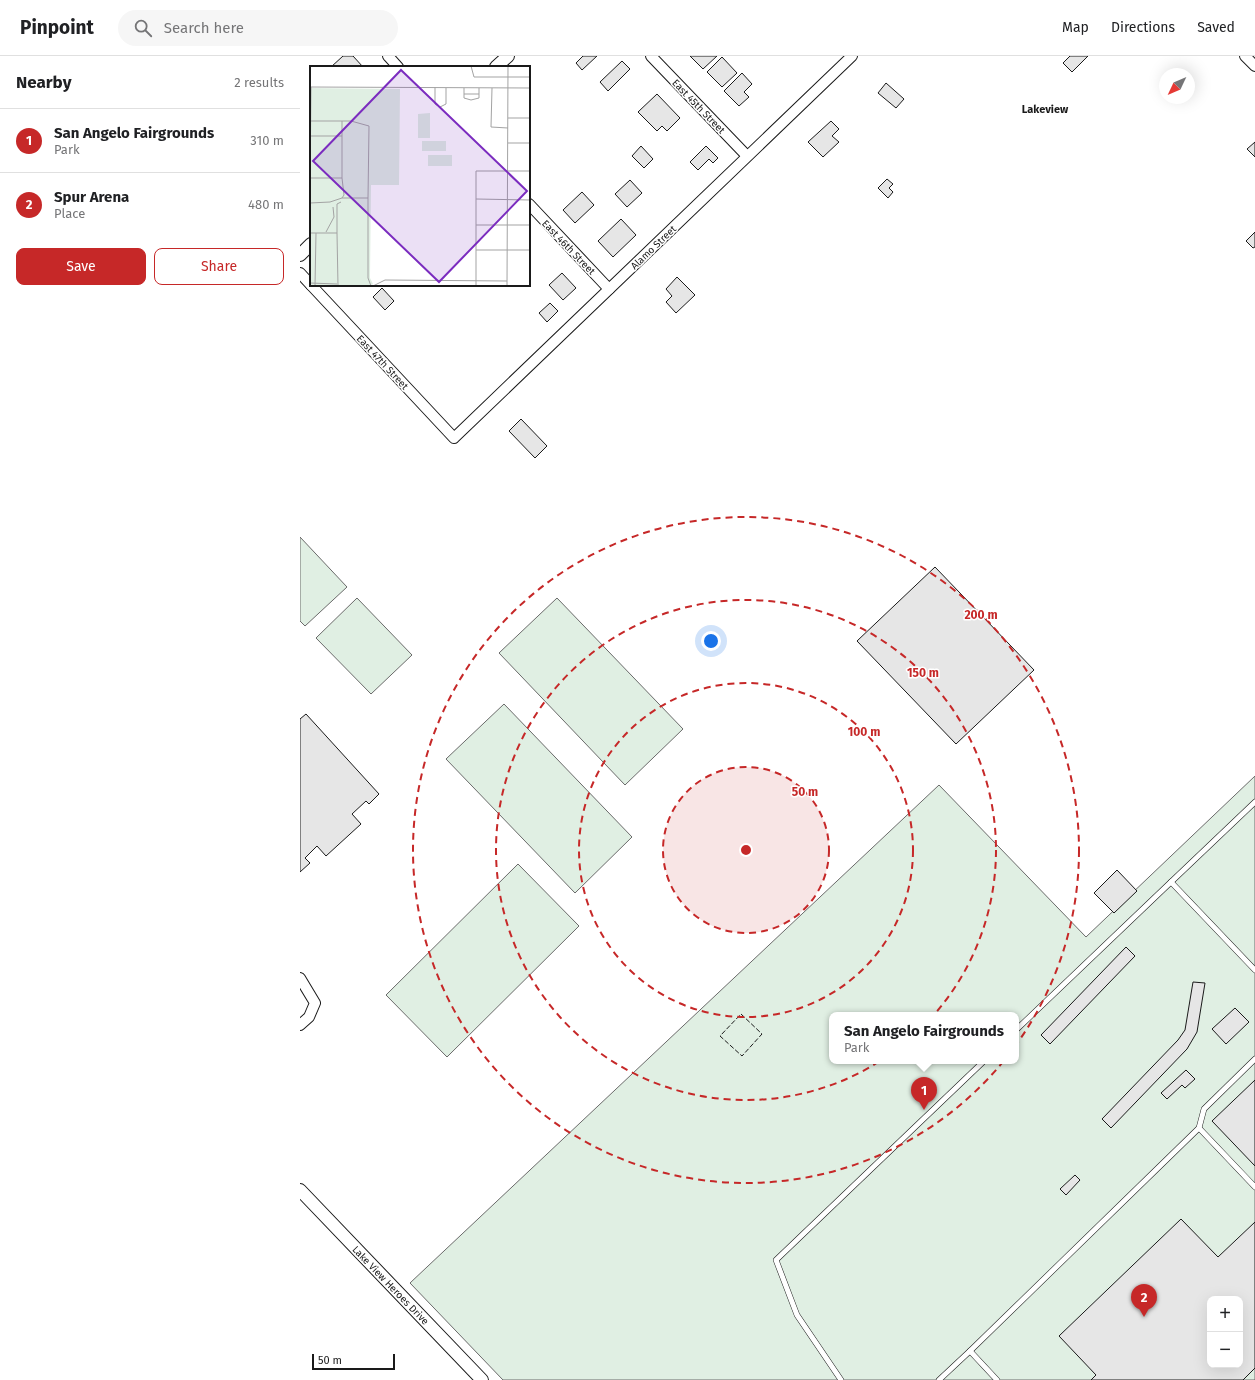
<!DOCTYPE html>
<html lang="en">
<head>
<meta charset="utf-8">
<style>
	:root { --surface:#fff; --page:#f6f6f6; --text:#202124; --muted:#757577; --line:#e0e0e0; --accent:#c62828 }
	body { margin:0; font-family:"Fira Sans",sans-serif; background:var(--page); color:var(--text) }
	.controls { position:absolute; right:12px; bottom:12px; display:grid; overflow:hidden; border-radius:8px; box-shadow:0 4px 16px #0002 }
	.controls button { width:36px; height:36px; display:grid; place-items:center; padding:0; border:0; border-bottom:1px solid var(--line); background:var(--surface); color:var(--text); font:20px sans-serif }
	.compass { position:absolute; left:859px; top:12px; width:36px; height:36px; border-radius:50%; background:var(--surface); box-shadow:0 4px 16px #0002; rotate:226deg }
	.scale { position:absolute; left:12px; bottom:10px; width:83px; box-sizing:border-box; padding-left:4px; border:2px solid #1a1a1a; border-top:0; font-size:11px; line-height:14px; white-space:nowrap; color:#1a1a1a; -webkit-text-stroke:3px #fff; paint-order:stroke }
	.you { position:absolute; left:411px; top:585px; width:14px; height:14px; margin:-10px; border:3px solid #fff; border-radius:50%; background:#1a73e8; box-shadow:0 0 0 6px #1a73e833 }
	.badge { display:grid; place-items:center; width:26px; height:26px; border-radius:50%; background:var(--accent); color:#fff; font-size:13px; font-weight:700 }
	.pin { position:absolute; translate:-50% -33px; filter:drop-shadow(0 1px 2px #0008) }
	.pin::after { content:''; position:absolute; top:21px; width:14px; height:12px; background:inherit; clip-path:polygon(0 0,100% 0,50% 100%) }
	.popup { position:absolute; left:529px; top:956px; width:190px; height:52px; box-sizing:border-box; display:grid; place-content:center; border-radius:8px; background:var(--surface); filter:drop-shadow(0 1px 3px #0005); font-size:13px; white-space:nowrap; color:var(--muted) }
	.popup b { font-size:15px; color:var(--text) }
	.popup::after { content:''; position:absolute; left:50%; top:100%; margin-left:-8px; border:8px solid transparent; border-top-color:var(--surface) }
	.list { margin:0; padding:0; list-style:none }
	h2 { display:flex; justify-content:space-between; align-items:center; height:52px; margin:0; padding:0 16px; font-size:17px }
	h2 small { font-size:13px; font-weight:400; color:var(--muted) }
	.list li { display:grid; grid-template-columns:26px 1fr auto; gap:12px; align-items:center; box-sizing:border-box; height:64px; padding:0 16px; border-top:1px solid var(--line) }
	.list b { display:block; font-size:15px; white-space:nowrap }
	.list p { margin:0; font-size:13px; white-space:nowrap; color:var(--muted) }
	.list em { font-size:13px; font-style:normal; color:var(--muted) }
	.actions { display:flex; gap:8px; padding:12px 16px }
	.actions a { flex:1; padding:9px 0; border:1px solid var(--accent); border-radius:8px; text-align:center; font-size:14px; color:var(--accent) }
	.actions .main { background:var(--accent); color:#fff }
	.icon { flex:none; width:22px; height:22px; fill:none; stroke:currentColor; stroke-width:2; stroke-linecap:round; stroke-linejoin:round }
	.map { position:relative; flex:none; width:955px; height:1324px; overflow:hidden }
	header { display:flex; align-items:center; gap:24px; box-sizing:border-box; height:56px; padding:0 20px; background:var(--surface); border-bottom:1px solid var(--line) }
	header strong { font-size:19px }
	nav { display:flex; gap:22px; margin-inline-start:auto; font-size:14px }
	.search { width:280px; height:36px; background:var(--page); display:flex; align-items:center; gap:10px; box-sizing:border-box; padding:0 14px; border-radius:22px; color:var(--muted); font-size:15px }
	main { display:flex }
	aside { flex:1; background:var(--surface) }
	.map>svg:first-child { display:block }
</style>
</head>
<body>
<header>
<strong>Pinpoint</strong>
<div class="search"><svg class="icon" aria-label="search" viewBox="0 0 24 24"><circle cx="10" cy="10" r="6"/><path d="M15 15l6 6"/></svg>Search here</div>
<nav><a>Map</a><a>Directions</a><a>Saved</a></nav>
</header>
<main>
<aside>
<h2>Nearby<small>2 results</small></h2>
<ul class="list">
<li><span class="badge">1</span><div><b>San Angelo Fairgrounds</b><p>Park</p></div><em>310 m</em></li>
<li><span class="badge">2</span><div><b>Spur Arena</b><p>Place</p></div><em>480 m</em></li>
</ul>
<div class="actions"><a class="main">Save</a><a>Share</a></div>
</aside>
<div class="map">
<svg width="955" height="1324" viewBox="0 0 955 1324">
	<rect width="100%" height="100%" fill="#fff"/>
	<!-- green -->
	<g fill="#e0efe3" stroke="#6a6a6a" fill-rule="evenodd">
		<polygon points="0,481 47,531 5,570 0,565"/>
		<polygon points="57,542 112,599 71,638 16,582"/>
		<polygon points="257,542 383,673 325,729 199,597"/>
		<polygon points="204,648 332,781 275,837 146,703"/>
		<path d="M955 720V1324H203L110 1227 639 729 786 881ZM532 959H716V1005H532ZM910 1243H940V1309H910Z"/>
		<polygon points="218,808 279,870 147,1001 86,939"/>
	</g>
	<!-- building -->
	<g fill="#e6e6e6" stroke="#1a1a1a" fill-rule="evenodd">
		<polygon points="43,0 53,0 63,11 31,11"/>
		<polygon points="283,0 297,0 282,14 276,7"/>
		<polygon points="390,0 417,0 403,13"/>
		<polygon points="770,0 788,0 772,16 763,7"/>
		<polygon points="422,1 437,17 422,31 407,16"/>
		<polygon points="322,5 330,13 308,35 300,26"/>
		<polygon points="442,17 452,28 444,36 449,41 439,50 424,35"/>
		<polygon points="586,27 604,43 596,52 578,37"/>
		<polygon points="357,38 380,62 367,75 362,70 357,75 338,56"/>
		<polygon points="531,65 539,73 532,80 539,86 523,101 508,86"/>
		<polygon points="955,86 955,101 947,93"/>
		<polygon points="341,90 353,103 344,112 332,100"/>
		<polygon points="406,90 418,102 413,107 409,103 398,114 390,106"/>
		<polygon points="587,123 593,128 589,132 593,136 588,142 578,132"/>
		<polygon points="330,124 342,137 327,151 315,138"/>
		<polygon points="282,136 294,149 275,167 263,154"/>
		<polygon points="321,163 336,179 313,201 298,185"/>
		<polygon points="955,176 955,191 953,192 946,185"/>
		<polygon points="262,217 276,232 263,244 249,229"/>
		<polygon points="377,221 395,239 376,257 366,246 372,240 366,233"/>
		<polygon points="82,232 94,245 85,254 73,241"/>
		<polygon points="250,247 258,255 247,266 239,257"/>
		<polygon points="221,363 247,390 235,402 209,375"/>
		<polygon points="635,511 734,614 656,688 557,585"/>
		<polygon points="6,658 79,738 69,748 66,745 52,758 61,768 26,800 17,790 5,802 10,807 0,816 0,663"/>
		<polygon points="817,814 837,835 814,857 794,837"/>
		<polygon points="826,891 835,900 750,988 741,979"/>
		<polygon points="893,926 905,927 897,976 887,993 811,1072 802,1063 878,984 885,974"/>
		<polygon points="935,952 949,966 926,988 912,973"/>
		<polygon points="886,1014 895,1023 885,1032 882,1029 867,1043 861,1037"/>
		<polygon points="955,1024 955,1110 912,1065"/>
		<polygon points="775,1119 780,1124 766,1139 760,1133"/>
		<path d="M881 1163 918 1201 955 1166V1312L943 1324H791L796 1319 759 1280ZM910 1243H940V1309H910Z"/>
	</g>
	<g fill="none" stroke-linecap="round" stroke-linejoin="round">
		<!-- service casing -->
		<g stroke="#1a1a1a" stroke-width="6">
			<g id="service">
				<polyline points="871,826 955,746"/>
				<polyline points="716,974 871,826 955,914"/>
				<polyline points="899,1072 904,1053 955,1003"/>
				<polyline points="670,1295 899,1072 955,1131"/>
				<polyline points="541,1324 497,1259 476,1204 684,1005"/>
				<polyline points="639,1324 670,1295 697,1324"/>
			</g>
		</g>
		<!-- minor casing -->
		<g stroke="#1a1a1a" stroke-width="12">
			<g id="minor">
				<polyline points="88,0 98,11"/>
				<polyline points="351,0 447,100"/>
				<polyline points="945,0 955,10"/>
				<polyline points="229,148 309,233"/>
				<polyline points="0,217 11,229"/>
				<polyline points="11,229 154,382 552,0"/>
				<polyline points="0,922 15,947 9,961 0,969"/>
			</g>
		</g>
		<!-- tertiary casing -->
		<g stroke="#1a1a1a" stroke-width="14">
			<g id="tertiary">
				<polyline points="196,11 208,0"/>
				<polyline points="0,199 11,188"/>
				<polyline points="0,1134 182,1324"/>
			</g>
		</g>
		<!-- service -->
		<use href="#service" stroke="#fff" stroke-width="5"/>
		<!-- minor -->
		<use href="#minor" stroke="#fff" stroke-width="10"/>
		<!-- tertiary -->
		<use href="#tertiary" stroke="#fff" stroke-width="12"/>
		<!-- fence -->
		<polygon stroke="#1a1a1a" stroke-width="1" stroke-dasharray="5 2" stroke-linecap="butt" points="441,958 462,978 442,1000 420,980"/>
	</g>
	<!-- distance rings -->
	<circle cx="446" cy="794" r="83" fill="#c62828" fill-opacity=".12"/>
	<g fill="none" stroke="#c62828" stroke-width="2" stroke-dasharray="7 5">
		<circle cx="446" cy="794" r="83"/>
		<circle cx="446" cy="794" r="167"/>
		<circle cx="446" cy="794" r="250"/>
		<circle cx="446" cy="794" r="333"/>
	</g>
	<g text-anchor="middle" stroke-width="3" stroke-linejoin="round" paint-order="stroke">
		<!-- street labels -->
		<g font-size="10" fill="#1a1a1a" stroke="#fff">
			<text transform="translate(399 50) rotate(46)" y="4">East 45th Street</text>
			<text transform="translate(269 191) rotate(46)" y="4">East 46th Street</text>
			<text transform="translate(353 191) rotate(-44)" y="4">Alamo Street</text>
			<text transform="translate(83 306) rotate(47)" y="4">East 47th Street</text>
			<text transform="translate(91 1229) rotate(46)" y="4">Lake View Heroes Drive</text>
		</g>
		<!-- neighbourhood labels -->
		<g font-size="11" font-weight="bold" fill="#1a1a1a" stroke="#fff">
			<text x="745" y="57">Lakeview</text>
		</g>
	</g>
	<!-- overview -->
	<g transform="translate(10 10)">
		<rect width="220" height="220" fill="#fff"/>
		<path d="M0 22 90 23 89 119H61L60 212 63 218 59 220H0ZM120 47V72H108V48ZM112 75H136V85H112ZM118 89H142V100H118Z" fill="#e0efe3"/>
		<path fill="none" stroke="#a3a3a3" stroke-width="1" d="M161 0 164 11H220M0 21 220 22M125 21V38L130 41 136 38V22M154 22V32L161 34 169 32V22M182 22 181 61 198 62M154 28H169M198 52H220M0 55H41L59 60 58 132H32L20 136 0 137V116M1 70H32V55M198 77H220M0 112H32V70M0 116 1 21M32 132 34 129 32 112M58 132V212L61 220M166 133 220 134M166 159H220M16 166 24 151 23 141M0 167H6L5 220M6 167H27L28 220M27 167V138L31 136M166 184H220M0 217 27 218M63 220 75 214 197 215M166 220V105H220M197 220 198 0"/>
		<path fill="#7b2cbf" fill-opacity="0.15" stroke="#7b2cbf" stroke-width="2" d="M91 4 217 125 129 216 3 95Z"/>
		<rect width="220" height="220" fill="none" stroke="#1a1a1a" stroke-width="2"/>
	</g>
	<circle cx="446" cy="794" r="6" fill="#c62828" stroke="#fff" stroke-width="2"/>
	<g font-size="12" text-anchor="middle" font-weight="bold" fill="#c62828" stroke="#fff" stroke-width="3" stroke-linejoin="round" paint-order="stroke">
		<text x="681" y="563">200 m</text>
		<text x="623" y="621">150 m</text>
		<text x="564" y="680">100 m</text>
		<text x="505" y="740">50 m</text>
	</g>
</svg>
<div class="controls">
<button>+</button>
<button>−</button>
</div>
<svg class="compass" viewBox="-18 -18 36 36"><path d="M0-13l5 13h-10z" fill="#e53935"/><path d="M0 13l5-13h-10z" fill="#757577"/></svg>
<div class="scale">50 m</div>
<div class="you"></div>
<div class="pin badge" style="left:624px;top:1054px">1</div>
<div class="popup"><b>San Angelo Fairgrounds</b>Park</div>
<div class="pin badge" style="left:844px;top:1261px">2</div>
</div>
</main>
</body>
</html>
